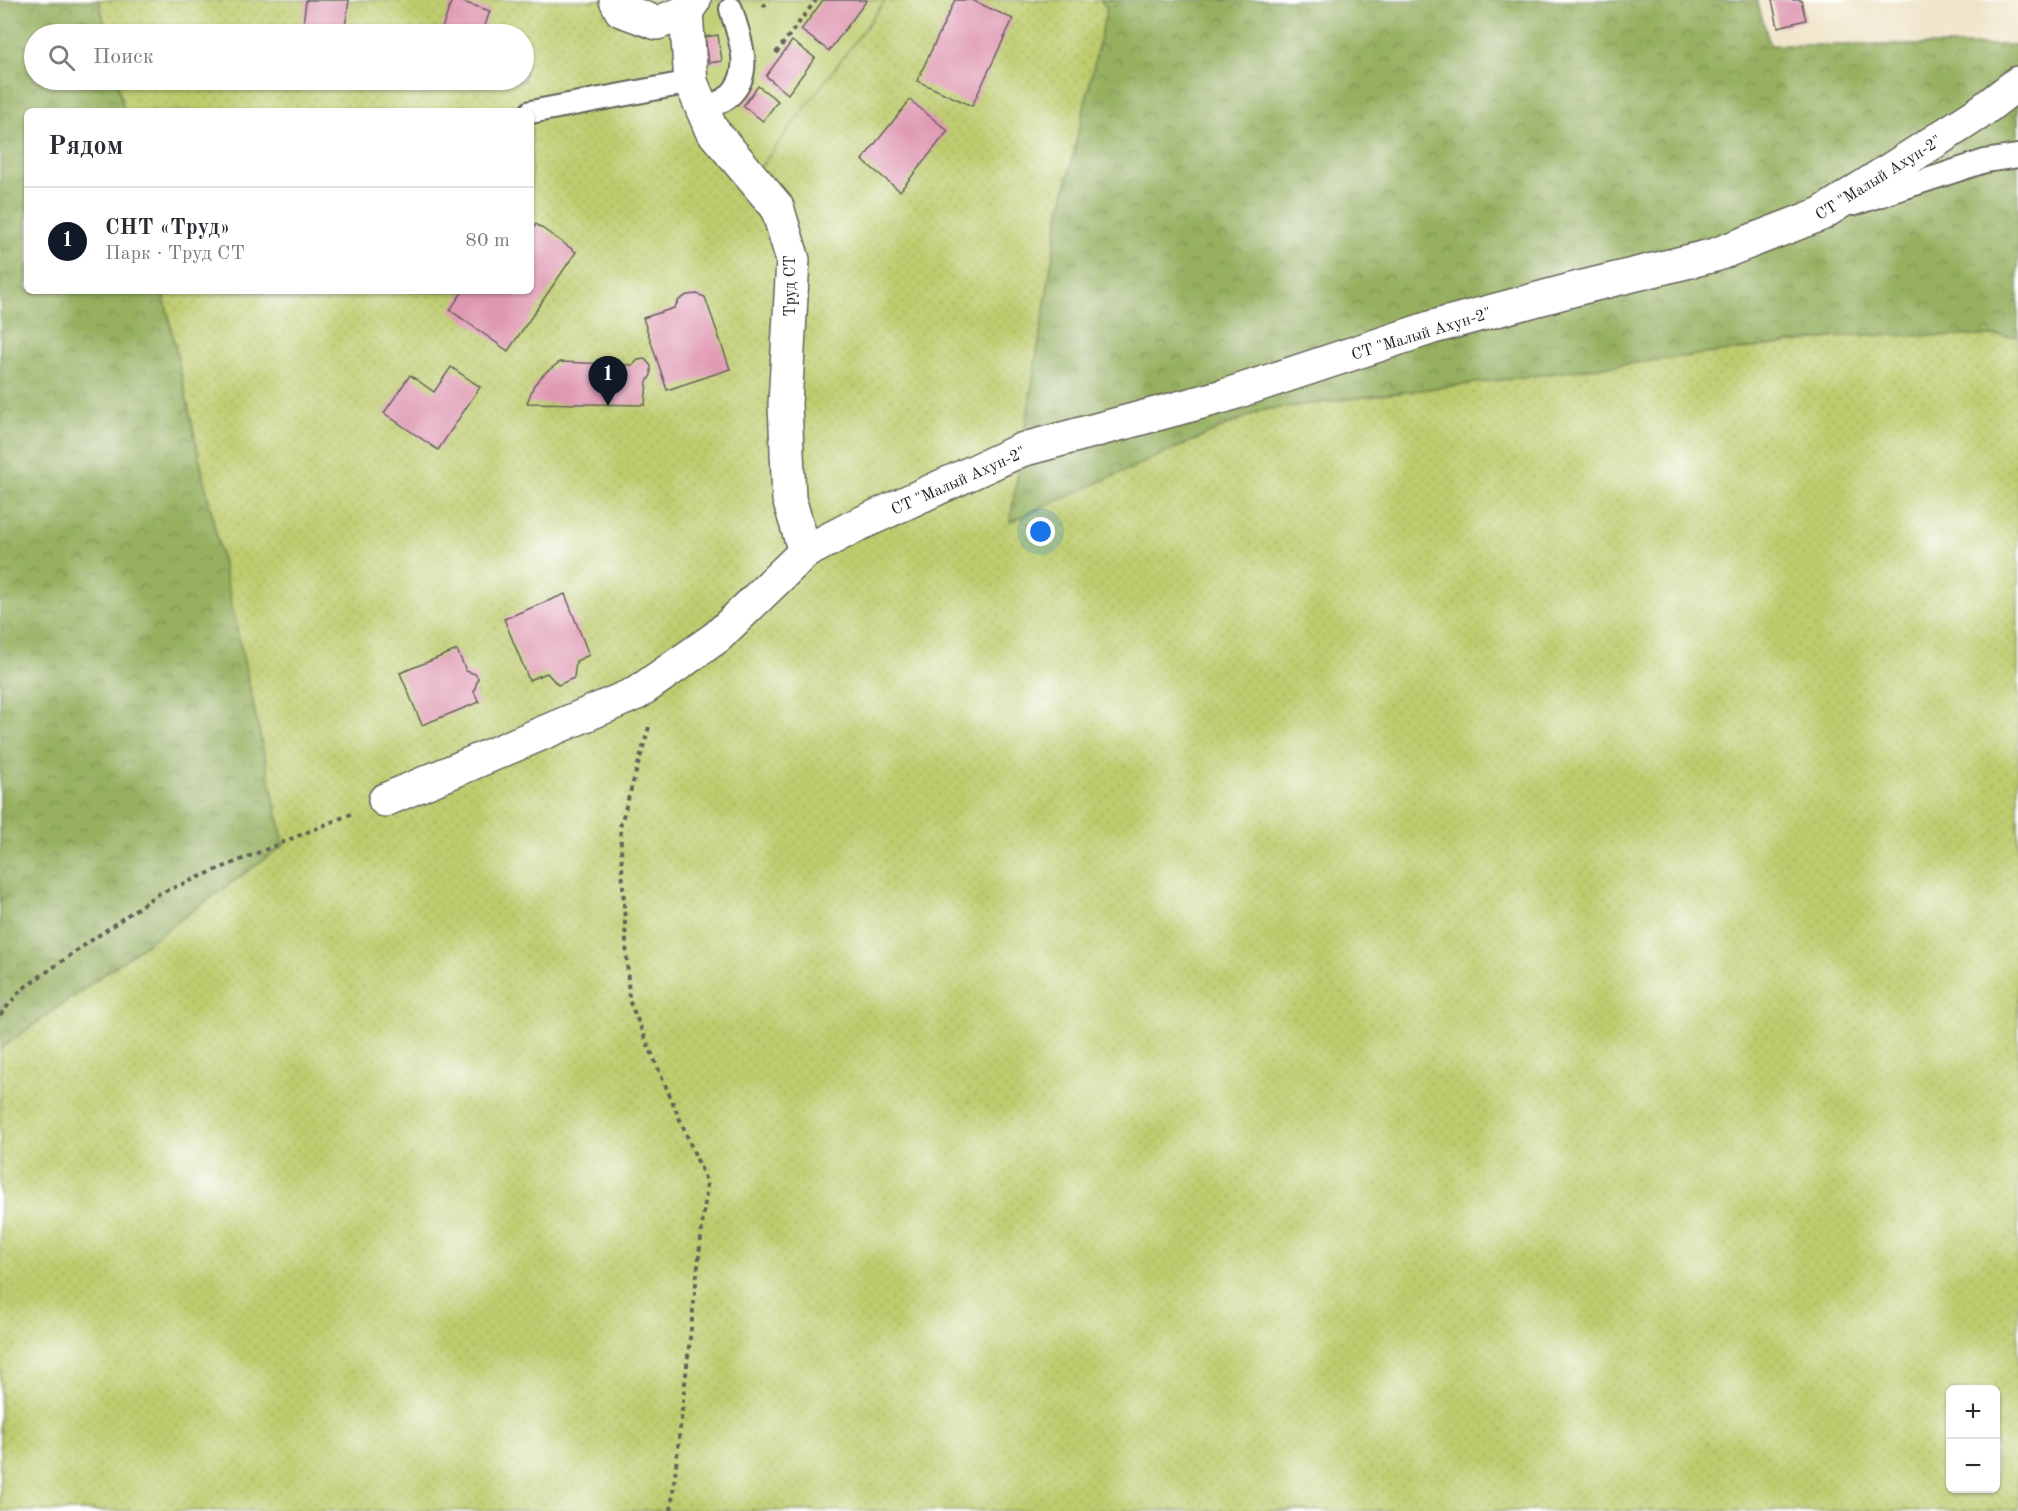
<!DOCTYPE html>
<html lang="ru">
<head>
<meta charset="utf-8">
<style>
	:root { --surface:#fff; --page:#f2f2f3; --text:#2b2b33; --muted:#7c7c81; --line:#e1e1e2; --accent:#111827 }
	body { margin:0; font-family:"Old Standard TT",serif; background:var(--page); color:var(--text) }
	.controls { position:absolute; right:18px; bottom:18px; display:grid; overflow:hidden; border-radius:9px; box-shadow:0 2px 4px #0004 }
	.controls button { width:54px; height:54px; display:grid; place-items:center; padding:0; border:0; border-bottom:2px solid var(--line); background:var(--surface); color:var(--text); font:30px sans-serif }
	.you { position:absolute; left:1041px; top:532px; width:21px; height:21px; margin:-15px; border:4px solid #fff; border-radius:50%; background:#1a73e8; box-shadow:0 0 0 9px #1a73e833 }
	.badge { display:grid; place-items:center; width:39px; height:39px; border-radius:50%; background:var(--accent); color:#fff; font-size:20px; font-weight:700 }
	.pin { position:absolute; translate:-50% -50px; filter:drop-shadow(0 2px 3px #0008) }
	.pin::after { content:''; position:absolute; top:32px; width:21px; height:18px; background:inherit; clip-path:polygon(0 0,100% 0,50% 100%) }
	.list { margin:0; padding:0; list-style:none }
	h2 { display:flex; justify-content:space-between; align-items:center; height:78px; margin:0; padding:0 24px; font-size:26px }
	h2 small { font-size:20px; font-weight:400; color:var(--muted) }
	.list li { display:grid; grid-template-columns:39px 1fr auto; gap:18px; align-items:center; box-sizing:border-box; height:108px; padding:0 24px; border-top:2px solid var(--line) }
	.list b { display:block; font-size:22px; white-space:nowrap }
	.list p { margin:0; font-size:20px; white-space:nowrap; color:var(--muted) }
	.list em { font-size:20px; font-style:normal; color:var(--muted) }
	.icon { flex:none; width:33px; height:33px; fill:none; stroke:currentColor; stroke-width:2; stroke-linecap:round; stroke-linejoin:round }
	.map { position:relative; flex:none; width:2018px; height:1511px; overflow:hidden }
	.search { position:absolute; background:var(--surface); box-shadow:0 2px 4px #0004; left:24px; top:24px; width:510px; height:66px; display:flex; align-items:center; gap:15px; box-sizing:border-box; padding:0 21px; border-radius:33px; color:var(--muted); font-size:22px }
	.panel { position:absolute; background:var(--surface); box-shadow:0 2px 4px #0004; left:24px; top:108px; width:510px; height:186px; border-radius:9px }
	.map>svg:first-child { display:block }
</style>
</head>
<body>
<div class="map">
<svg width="2018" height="1511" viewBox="0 0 2018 1511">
	<defs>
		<pattern id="grass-dots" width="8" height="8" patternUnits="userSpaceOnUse" patternTransform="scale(1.5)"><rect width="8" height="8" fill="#becc6e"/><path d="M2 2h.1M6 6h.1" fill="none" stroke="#a3af5f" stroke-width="1.8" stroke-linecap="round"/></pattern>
		<pattern id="forest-crowns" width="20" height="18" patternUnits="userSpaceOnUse" patternTransform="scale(1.5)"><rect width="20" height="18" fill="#96b061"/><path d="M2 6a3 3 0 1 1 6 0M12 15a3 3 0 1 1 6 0" fill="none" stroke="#7a8e4f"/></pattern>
	</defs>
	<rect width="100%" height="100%" fill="#fff"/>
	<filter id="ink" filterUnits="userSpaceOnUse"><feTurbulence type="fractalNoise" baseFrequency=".0167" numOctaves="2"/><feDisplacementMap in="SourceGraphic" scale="12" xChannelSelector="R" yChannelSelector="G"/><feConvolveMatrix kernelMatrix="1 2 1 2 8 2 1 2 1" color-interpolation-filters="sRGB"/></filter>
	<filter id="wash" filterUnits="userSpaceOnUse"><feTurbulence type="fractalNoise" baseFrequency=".008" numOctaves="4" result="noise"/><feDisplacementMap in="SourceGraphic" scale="24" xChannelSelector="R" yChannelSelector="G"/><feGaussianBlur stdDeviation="1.35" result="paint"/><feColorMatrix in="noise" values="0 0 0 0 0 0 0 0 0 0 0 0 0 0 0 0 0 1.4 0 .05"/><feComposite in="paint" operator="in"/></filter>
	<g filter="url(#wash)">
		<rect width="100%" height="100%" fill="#f0e5c9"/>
		<!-- grass -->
		<path fill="url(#grass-dots)" stroke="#6d7445" stroke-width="1.5" fill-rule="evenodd" d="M99 0H1100L1108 7 1059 217 1011 521 1262 410 1854 335 2018 336V1511H0V1049L284 845 163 291H531V111H124L117 80H524V34H107ZM1950 1390H1996V1488H1950Z"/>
		<!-- forest -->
		<g fill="url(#forest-crowns)" stroke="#59663e" stroke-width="1.5">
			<polygon points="0,0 99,0 107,34 34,34 34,80 117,80 124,111 27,111 27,291 163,291 284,845 0,1049"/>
			<polygon points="1100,0 1757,0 1770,45 2018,45 2018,336 1854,335 1262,410 1010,522 1059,217 1107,8"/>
		</g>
		<!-- park -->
		<polygon fill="#becc6e" stroke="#6d7445" stroke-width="1.5" points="687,0 886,0 763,164 742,180 710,128"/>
		<g id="blocks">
			<!-- building -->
			<g fill="#df98b2">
				<polygon points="306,0 349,0 344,34 302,34"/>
				<polygon points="452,0 457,0 490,11 482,34 440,34"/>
				<polygon points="823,0 867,0 829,51 801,30"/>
				<polygon points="955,0 972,0 1013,19 972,106 917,81"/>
				<polygon points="1772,0 1801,0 1806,20 1778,27"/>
				<polygon points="718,35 722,61 709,63 705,37"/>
				<polygon points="792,41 815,58 788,94 766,76"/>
				<polygon points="386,80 411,80 410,84"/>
				<polygon points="758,86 778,101 763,121 743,106"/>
				<polygon points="910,100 948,131 900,191 862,160"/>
				<polygon points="536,224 576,252 508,351 450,310 463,291 531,291 531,231"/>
				<polygon points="697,294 705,297 730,369 667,390 643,318 674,308 679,300 687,295"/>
				<polygon points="645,359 651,366 651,375 647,382 645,405 527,403 534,385 546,372 560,362 633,365 638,360"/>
				<polygon points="451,367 480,387 438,450 384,413 410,375 434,392"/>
				<polygon points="565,594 589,655 576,661 574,678 558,685 547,673 529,680 504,619"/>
				<polygon points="457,650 466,671 475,674 478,678 474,692 479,702 422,725 400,673"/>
			</g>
		</g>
	</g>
	<g filter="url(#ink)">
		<use href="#blocks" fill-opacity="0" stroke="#666259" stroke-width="1.5"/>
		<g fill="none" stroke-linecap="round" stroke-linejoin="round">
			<!-- lane casing -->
			<g stroke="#666259" stroke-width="26">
				<g id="lane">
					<path d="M702 109C710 105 721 103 728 97 756 73 739 38 731 9"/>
					<polyline points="531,112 691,82"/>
					<polyline points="1854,204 1985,161 2018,156"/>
				</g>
			</g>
			<!-- street casing -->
			<g stroke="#666259" stroke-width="36">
				<g id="street">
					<polyline points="616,0 621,10 657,23 686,12 694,0"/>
					<polyline points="686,12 691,82 711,129 777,207 793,260 785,404 789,499 805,552"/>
					<polyline points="385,800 637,693 717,637 805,552 853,527 1021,450 1224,396 1433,327 1579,288 1715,255 1821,214 1979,113 2018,83"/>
				</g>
			</g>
			<!-- path -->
			<g stroke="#666259" stroke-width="4" stroke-dasharray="4.5 4.5" stroke-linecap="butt">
				<polyline points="763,7 769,0"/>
				<polyline points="776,53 816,0"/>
				<polyline points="649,727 620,827 629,1000 707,1183 671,1511"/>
				<polyline points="0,1015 21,990 156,895 351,814"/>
			</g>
			<!-- lane -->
			<use href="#lane" stroke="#fff" stroke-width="22"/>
			<!-- street -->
			<use href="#street" stroke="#fff" stroke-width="33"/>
		</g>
	</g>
	<g text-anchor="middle" stroke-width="4.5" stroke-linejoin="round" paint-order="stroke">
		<!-- street labels -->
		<g font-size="16" fill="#1c1c1c" stroke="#fff">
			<text transform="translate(1878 177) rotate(-32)" y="6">СТ "Малый Ахун-2"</text>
			<text transform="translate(789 286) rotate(-90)" y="6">Труд СТ</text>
			<text transform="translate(1421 333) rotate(-17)" y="6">СТ "Малый Ахун-2"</text>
			<text transform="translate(958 480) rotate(-24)" y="6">СТ "Малый Ахун-2"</text>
		</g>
	</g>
</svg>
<div class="controls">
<button>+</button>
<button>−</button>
</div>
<div class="you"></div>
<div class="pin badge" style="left:608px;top:406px">1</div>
<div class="search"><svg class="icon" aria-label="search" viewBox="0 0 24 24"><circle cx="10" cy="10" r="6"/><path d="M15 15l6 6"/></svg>Поиск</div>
<section class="panel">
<h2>Рядом<small></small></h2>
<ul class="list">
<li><span class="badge">1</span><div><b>СНТ «Труд»</b><p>Парк · Труд СТ</p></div><em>80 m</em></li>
</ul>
</section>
</div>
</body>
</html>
